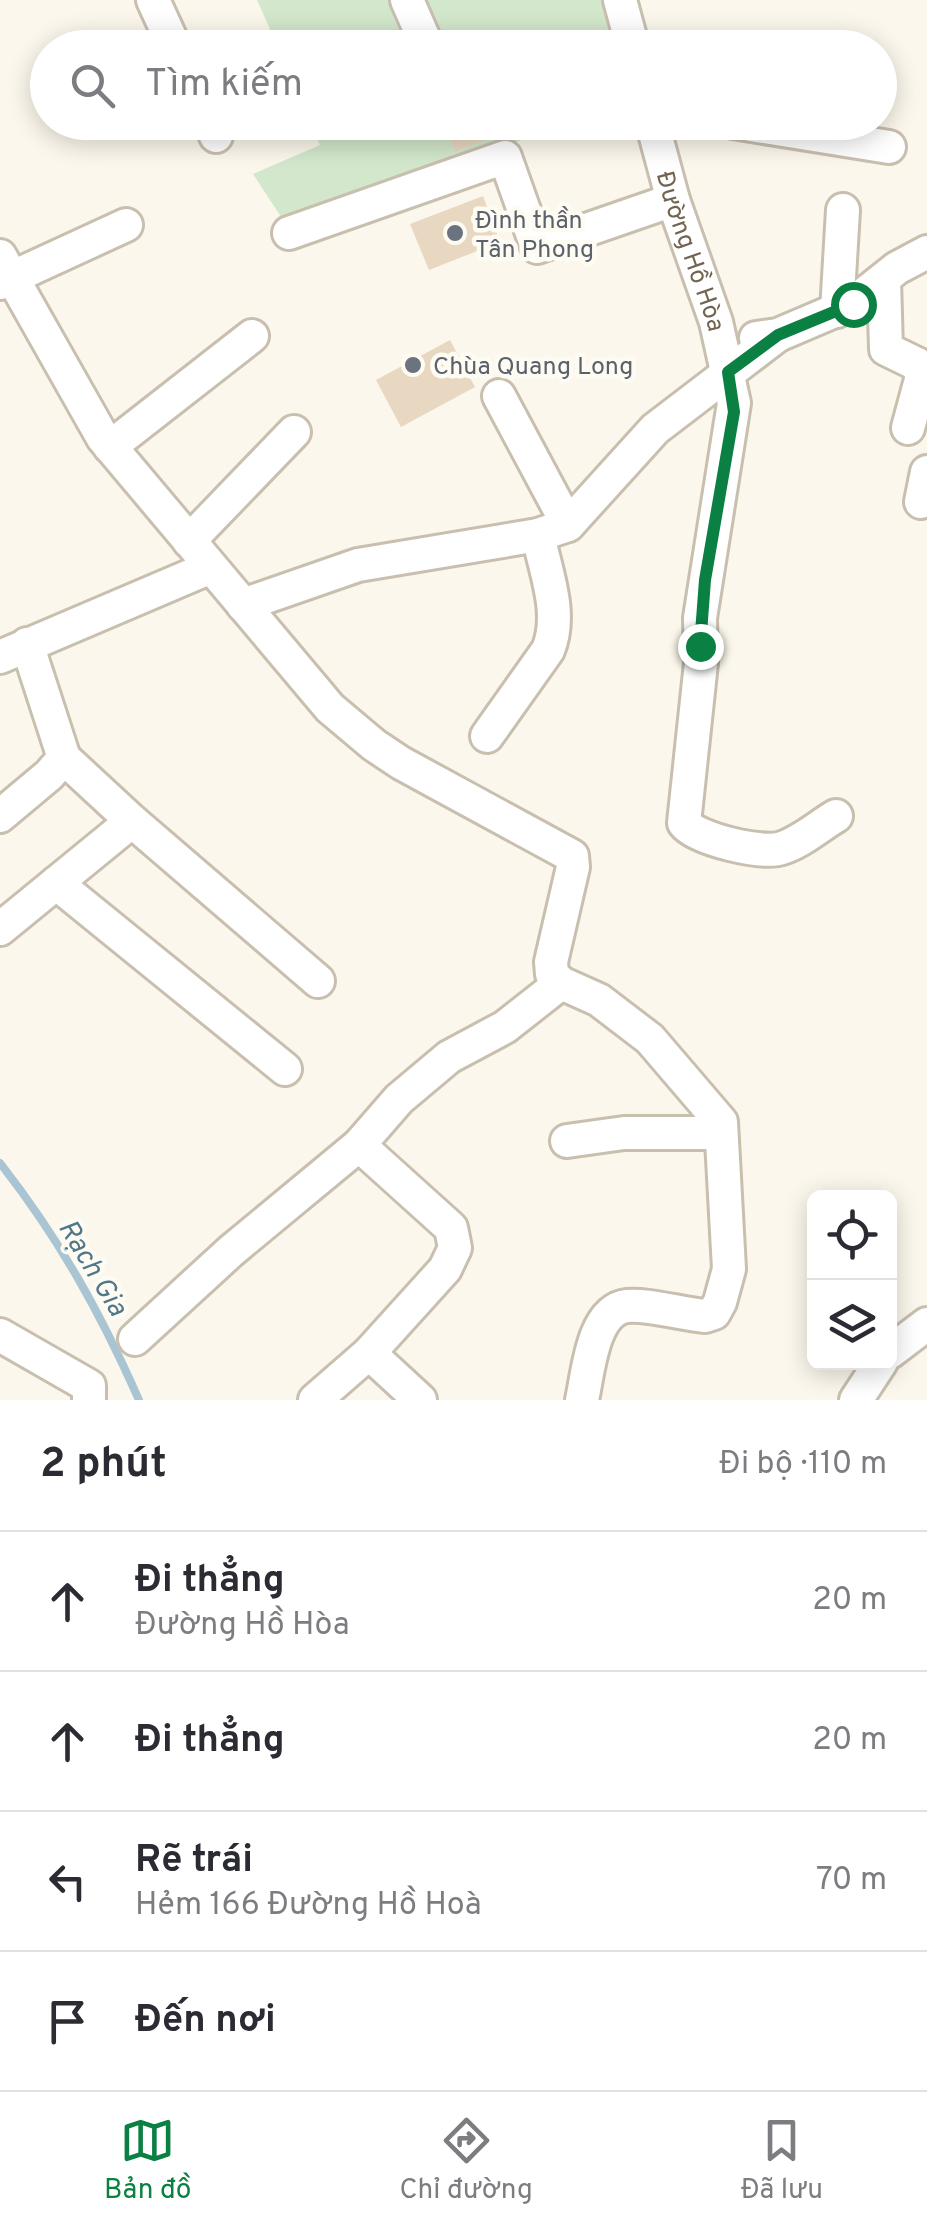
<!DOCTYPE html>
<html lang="vi">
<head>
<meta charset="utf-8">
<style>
	:root { --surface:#fff; --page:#f7f7f7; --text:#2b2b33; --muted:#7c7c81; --line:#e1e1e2; --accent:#0b8043 }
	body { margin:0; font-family:Overpass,sans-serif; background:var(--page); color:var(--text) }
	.controls { position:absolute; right:30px; bottom:30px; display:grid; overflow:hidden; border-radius:15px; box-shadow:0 5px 25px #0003 }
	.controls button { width:90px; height:90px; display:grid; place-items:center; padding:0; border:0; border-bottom:2px solid var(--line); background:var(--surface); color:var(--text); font:50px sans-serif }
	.stop { position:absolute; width:30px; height:30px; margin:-22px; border:8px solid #0b8043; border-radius:50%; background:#fff }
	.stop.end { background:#0b8043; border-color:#fff; box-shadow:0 2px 10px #0008 }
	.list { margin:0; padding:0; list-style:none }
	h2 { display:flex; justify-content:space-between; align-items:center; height:130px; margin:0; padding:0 40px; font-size:42px }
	h2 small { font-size:32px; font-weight:400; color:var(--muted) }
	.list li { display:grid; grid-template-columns:65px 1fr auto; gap:30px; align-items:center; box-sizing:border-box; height:140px; padding:0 40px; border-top:2px solid var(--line) }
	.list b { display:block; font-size:38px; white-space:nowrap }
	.list p { margin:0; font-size:32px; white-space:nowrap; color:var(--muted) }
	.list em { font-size:32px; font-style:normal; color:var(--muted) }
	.icon { flex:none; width:55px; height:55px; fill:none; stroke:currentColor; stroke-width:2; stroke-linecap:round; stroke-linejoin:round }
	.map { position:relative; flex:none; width:927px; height:1400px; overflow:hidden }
	.search { position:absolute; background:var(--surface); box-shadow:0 5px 25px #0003; left:30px; right:30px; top:30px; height:110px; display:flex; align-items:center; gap:25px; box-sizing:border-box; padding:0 35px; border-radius:55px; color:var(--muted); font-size:38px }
	.sheet { height:690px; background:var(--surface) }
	nav { display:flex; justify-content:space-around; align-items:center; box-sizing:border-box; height:140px; border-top:2px solid var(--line); background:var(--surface); font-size:28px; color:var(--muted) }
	nav a { display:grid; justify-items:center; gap:5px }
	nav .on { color:var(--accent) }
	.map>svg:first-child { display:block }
</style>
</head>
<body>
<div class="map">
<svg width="927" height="1400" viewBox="0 0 927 1400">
	<rect width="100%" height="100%" fill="#fbf7ec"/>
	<!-- green -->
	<g fill="#d2e7cb">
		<polygon points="257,0 605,0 618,47 278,47"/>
		<polygon points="310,123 568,123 287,226 253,174 320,145"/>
	</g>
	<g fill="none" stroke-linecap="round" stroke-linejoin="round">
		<!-- stream -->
		<path stroke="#a9c5d3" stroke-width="8" d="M0 1163C60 1240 100 1312 139 1400"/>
	</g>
	<!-- building -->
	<g fill="#e8d8c1">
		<polygon points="442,122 476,122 484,140 455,152"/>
		<polygon points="483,196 500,242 429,270 410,224"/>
		<polygon points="450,340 475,387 401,427 376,380"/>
	</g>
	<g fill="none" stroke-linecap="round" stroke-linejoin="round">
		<!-- minor casing -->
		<g stroke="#c9bfaf" stroke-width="38">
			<g id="minor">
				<polyline points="153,0 175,48"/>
				<polyline points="407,0 428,48"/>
				<polyline points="620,0 633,48"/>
				<polyline points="210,122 216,136"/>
				<path id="s1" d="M652 122 673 200 716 322 734 403 700 618 701 663 684 823C696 839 763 855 782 848 801 842 819 826 836 816"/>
				<polyline points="733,122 889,147"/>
				<polyline points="289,233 505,157 537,247 673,200"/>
				<path d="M0 256 103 438 330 708 374 745 401 763 572 856 573 867 551 962 552 974 561 983 599 1000 650 1039 721 1122 729 1269 720 1302 714 1313 705 1316C682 1314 648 1304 627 1306 592 1310 588 1374 582 1400"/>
				<polyline points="884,280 886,349 917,364 922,376 908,428"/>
				<polyline points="0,283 126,225"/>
				<polyline points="837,311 843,210"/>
				<polyline points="756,338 778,335 853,303 897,268 927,252"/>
				<polyline points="499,396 568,525"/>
				<polyline points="110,447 252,336"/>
				<polyline points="921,502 927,472"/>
				<polyline points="189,541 294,432"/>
				<polyline points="243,605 358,565 538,535 568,525 655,429 778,335"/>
				<polyline points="0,657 211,567"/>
				<path d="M487 736 548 650C563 614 546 573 538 535"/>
				<polyline points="64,758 132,821 318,981"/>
				<polyline points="0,816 49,775 64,758 27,644"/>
				<polyline points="56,883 285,1069"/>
				<polyline points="0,929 132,821"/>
				<polyline points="567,1141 624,1133 721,1133"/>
				<polyline points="0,1335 89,1386 89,1400"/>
				<polyline points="135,1339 231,1251 359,1145"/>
				<polyline points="890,1352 927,1324"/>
				<polyline points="369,1353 420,1400"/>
				<polyline points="315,1400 369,1353 445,1269 455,1248 451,1228 359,1145 399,1099 449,1057 505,1027 561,983"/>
				<polyline points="856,1400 881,1362"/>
			</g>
		</g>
		<!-- minor -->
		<use href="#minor" stroke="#fff" stroke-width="32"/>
	</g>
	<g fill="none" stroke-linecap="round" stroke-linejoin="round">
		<!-- route -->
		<polyline stroke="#0b8043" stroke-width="12" points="700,646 705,580 734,412 728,372 778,335 853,304"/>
	</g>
	<!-- markers -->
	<g fill="#6b7280" stroke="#fdfbf2" stroke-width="4">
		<circle cx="455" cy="233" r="10"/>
		<circle cx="413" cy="365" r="10"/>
	</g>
	<g text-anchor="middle" stroke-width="9" stroke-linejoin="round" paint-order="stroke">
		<!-- worship labels -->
		<g font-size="25" fill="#5b616d" stroke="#fdfbf2" text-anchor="start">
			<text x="475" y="228">Đình thần<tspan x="475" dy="29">Tân Phong</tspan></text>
			<text x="433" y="374">Chùa Quang Long</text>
		</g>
		<!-- street labels -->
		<g font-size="25" fill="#736351" stroke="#fdfbf2">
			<text dy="9" stroke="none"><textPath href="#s1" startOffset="135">Đường Hồ Hòa</textPath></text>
		</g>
		<!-- water labels -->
		<g font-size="28" font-style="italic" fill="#50778a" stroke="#fdfbf2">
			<text transform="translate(94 1267) rotate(59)" y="10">Rạch Gia</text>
		</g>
	</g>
</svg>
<div class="controls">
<button><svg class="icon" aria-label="locate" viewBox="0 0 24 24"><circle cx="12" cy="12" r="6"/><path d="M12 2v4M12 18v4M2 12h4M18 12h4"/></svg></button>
<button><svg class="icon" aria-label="layers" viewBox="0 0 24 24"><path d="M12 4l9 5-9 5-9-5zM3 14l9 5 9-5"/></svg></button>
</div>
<div class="stop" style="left:853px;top:304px"></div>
<div class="stop end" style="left:700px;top:646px"></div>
<div class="search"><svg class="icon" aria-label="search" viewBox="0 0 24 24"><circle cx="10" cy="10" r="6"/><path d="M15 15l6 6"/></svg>Tìm kiếm</div>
</div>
<section class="sheet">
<h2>2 phút<small>Đi bộ · 110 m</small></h2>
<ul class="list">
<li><svg class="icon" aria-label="ahead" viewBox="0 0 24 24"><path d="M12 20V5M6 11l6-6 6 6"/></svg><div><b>Đi thẳng</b><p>Đường Hồ Hòa</p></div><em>20 m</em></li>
<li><svg class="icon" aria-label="ahead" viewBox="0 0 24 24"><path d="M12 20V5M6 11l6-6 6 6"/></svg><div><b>Đi thẳng</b></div><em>20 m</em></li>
<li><svg class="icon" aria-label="left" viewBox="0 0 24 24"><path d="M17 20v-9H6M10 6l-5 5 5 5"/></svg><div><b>Rẽ trái</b><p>Hẻm 166 Đường Hồ Hoà</p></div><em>70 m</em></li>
<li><svg class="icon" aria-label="arrive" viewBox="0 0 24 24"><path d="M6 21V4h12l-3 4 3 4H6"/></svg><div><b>Đến nơi</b></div></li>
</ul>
</section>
<nav>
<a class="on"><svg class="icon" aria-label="map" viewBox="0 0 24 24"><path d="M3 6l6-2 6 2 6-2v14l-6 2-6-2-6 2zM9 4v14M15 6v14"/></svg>Bản đồ</a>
<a><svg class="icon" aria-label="directions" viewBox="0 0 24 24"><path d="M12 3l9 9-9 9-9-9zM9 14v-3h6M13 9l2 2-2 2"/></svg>Chỉ đường</a>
<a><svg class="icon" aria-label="saved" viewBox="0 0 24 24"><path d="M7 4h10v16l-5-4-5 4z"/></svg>Đã lưu</a>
</nav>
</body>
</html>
